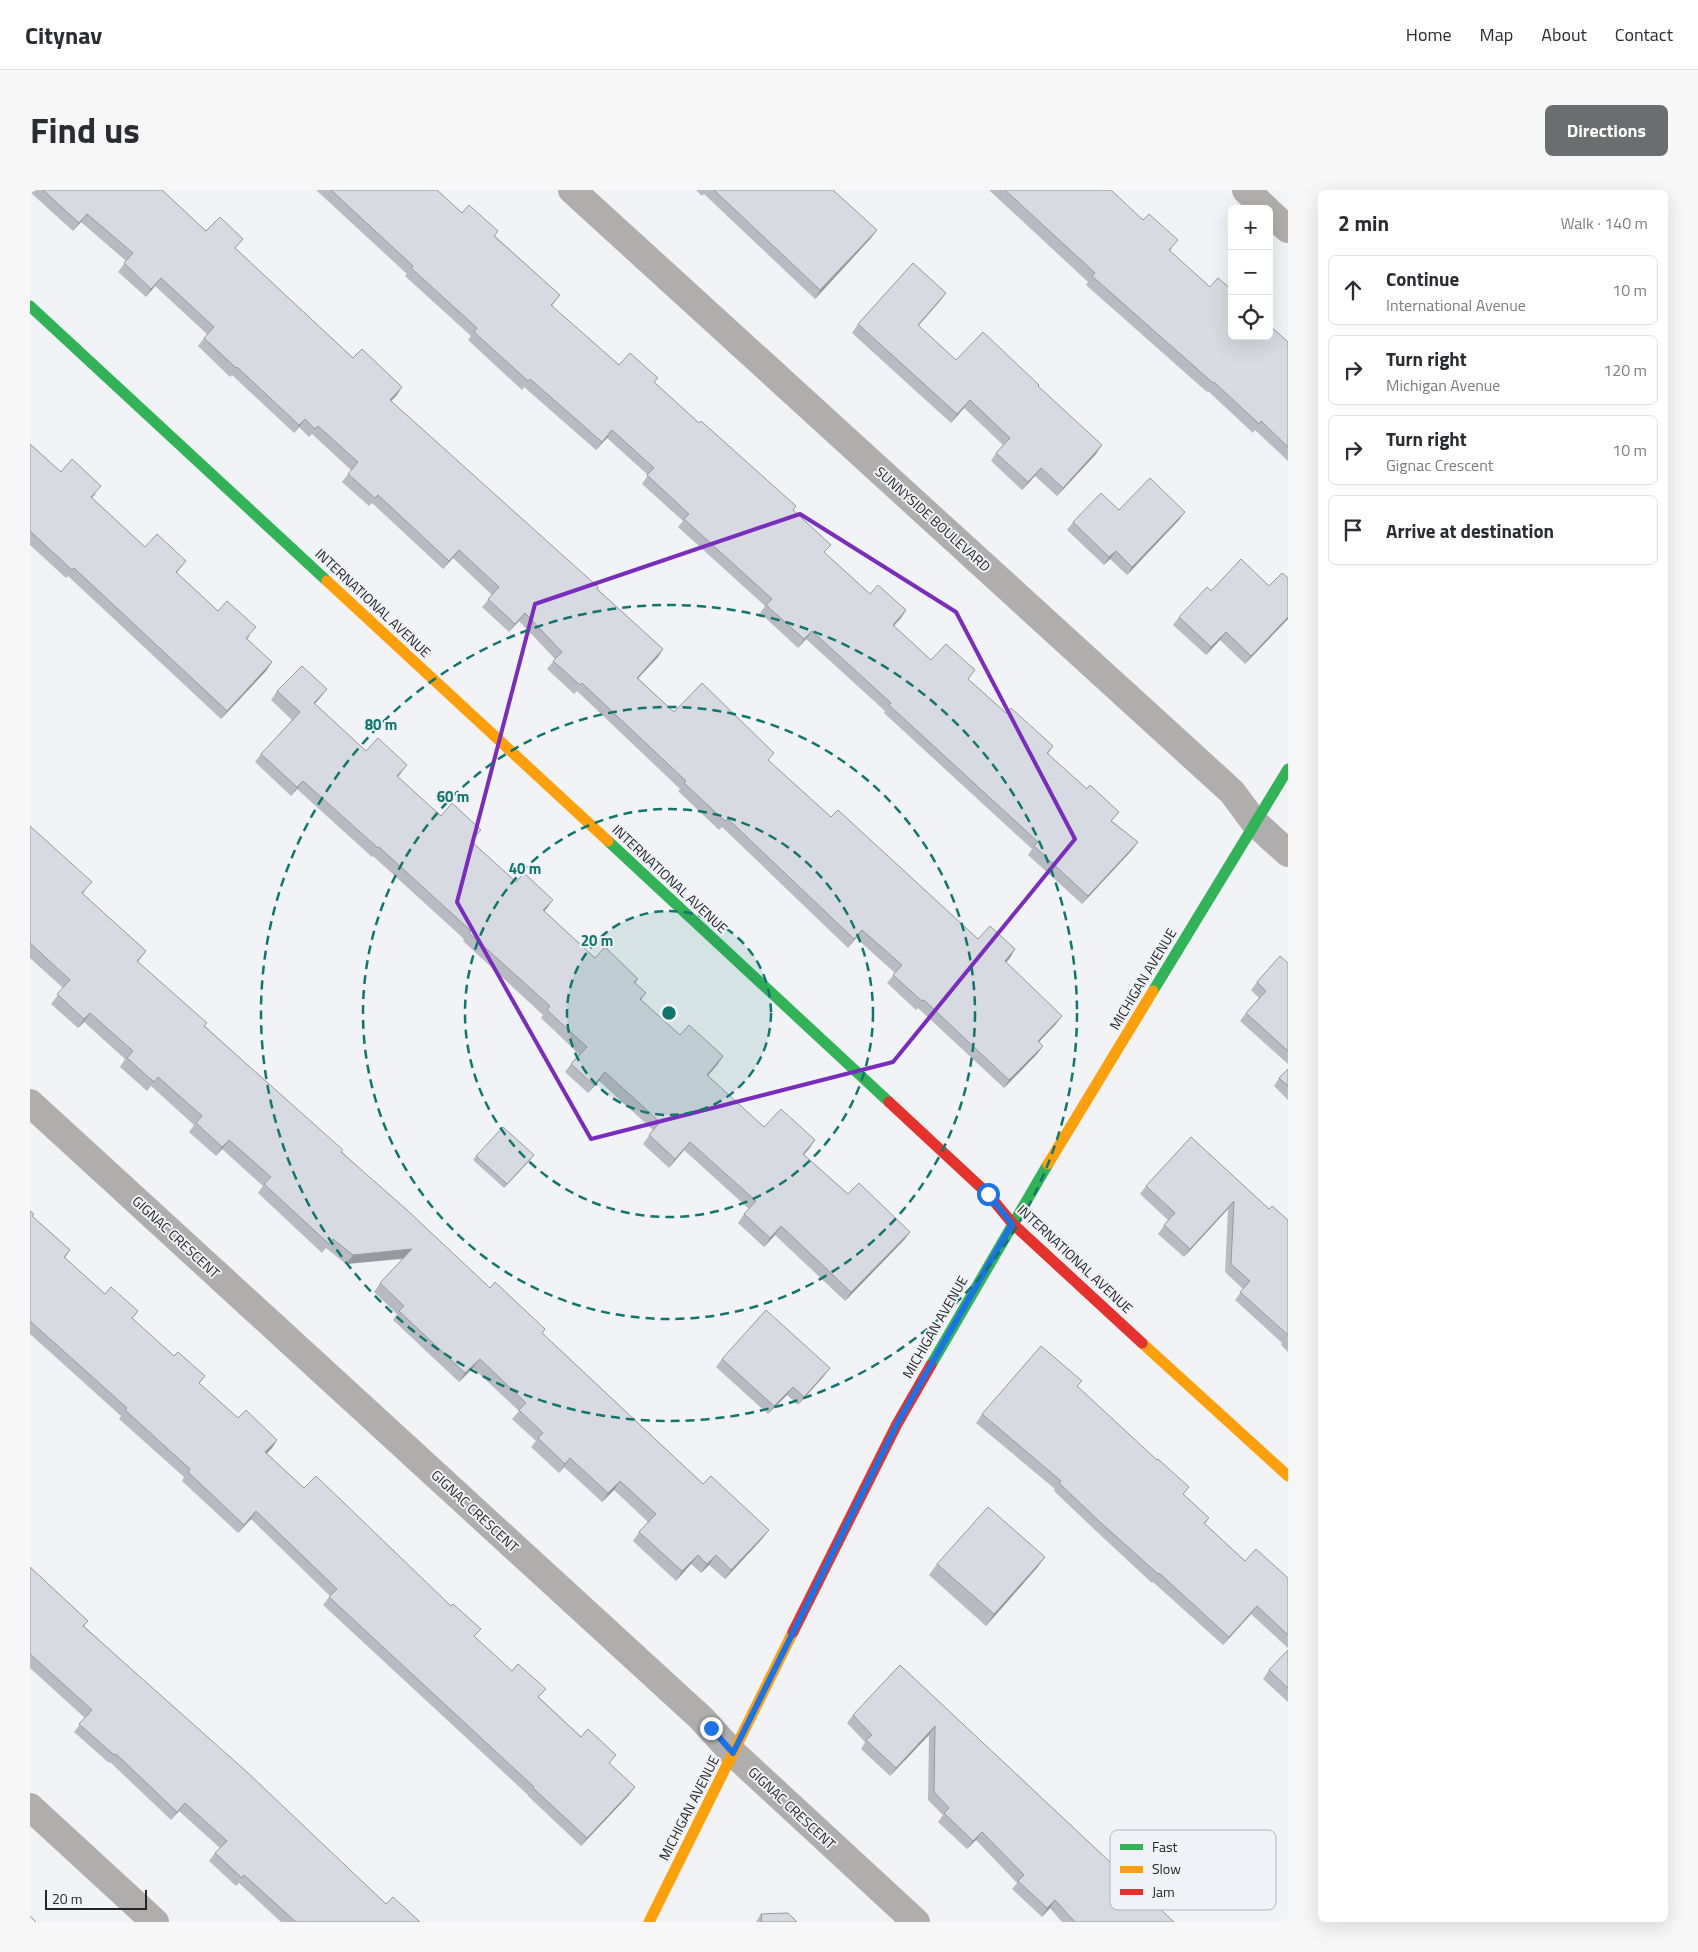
<!DOCTYPE html>
<html lang="en">
<head>
<meta charset="utf-8">
<style>
	:root { --surface:#fff; --page:#f7f7f7; --text:#2b2b33; --muted:#7c7c81; --line:#e1e1e2; --accent:#6c6d6f }
	body { margin:0; font-family:"Titillium Web",sans-serif; background:var(--page); color:var(--text) }
	.controls { position:absolute; right:15px; top:15px; display:grid; overflow:hidden; border-radius:8px; box-shadow:0 5px 20px #0002 }
	.controls button { width:45px; height:45px; display:grid; place-items:center; padding:0; border:0; border-bottom:1px solid var(--line); background:var(--surface); color:var(--text); font:25px sans-serif }
	.scale { position:absolute; left:15px; bottom:12px; width:102px; box-sizing:border-box; padding-left:5px; border:2px solid #242527; border-top:0; font-size:14px; line-height:18px; white-space:nowrap; color:#242527; -webkit-text-stroke:4px #f0f2f7; paint-order:stroke }
	.stop { position:absolute; width:15px; height:15px; margin:-11px; border:4px solid #1a73e8; border-radius:50%; background:#fff }
	.stop.end { background:#1a73e8; border-color:#fff; box-shadow:0 1px 5px #0008 }
	.list { margin:0; padding:0; list-style:none }
	h2 { display:flex; justify-content:space-between; align-items:center; height:65px; margin:0; padding:0 20px; font-size:21px }
	h2 small { font-size:16px; font-weight:400; color:var(--muted) }
	.list li { display:grid; grid-template-columns:32px 1fr auto; gap:15px; align-items:center; box-sizing:border-box; height:70px; margin:0 10px 10px; padding:0 10px; border:1px solid var(--line); border-radius:8px }
	.list b { display:block; font-size:19px; white-space:nowrap }
	.list p { margin:0; font-size:16px; white-space:nowrap; color:var(--muted) }
	.list em { font-size:16px; font-style:normal; color:var(--muted) }
	.icon { flex:none; width:28px; height:28px; fill:none; stroke:currentColor; stroke-width:2; stroke-linecap:round; stroke-linejoin:round }
	.map { position:relative; flex:none; width:1258px; height:1732px; overflow:hidden; border-radius:8px }
	header { display:flex; align-items:center; gap:30px; box-sizing:border-box; height:70px; padding:0 25px; background:var(--surface); border-bottom:1px solid var(--line) }
	header strong { font-size:24px }
	nav { display:flex; gap:28px; margin-inline-start:auto; font-size:18px }
	.intro { display:flex; align-items:center; justify-content:space-between; box-sizing:border-box; height:120px; padding:0 30px }
	h1 { margin:0; font-size:35px }
	.button { padding:12px 22px; border-radius:8px; background:var(--accent); color:#fff; font-size:18px; font-weight:700 }
	main { display:flex; gap:30px; padding:0 30px }
	aside { flex:1; background:var(--surface); border-radius:8px; box-shadow:0 5px 20px #0002 }
	.map>svg:first-child { display:block }
</style>
</head>
<body>
<header>
<strong>Citynav</strong>
<nav><a>Home</a><a>Map</a><a>About</a><a>Contact</a></nav>
</header>
<div class="intro"><h1>Find us</h1><a class="button">Directions</a></div>
<main>
<div class="map">
<svg width="1258" height="1732" viewBox="0 0 1258 1732">
	<rect width="100%" height="100%" fill="#f1f3f6"/>
	<g fill="none" stroke-linecap="round" stroke-linejoin="round">
		<!-- street -->
		<g stroke="#b0aeac" stroke-width="28">
			<polyline points="542,0 1202,602 1225,633 1258,663"/>
			<polyline points="1216,0 1236,19"/>
			<polyline points="1239,22 1258,39"/>
			<polyline points="0,913 671,1528 703,1563 886,1732"/>
			<polyline points="0,1617 125,1732"/>
		</g>
		<!-- fast -->
		<g stroke="#30b455" stroke-width="11">
			<polyline points="0,116 297,391"/>
			<polyline points="578,651 859,912"/>
			<polyline points="1123,801 1258,579"/>
			<polyline points="901,1175 1018,974"/>
		</g>
		<!-- slow -->
		<g stroke="#ff9f0a" stroke-width="11">
			<polyline points="297,391 578,651"/>
			<polyline points="1018,974 1123,801"/>
			<polyline points="1112,1153 1258,1286"/>
			<polyline points="619,1732 763,1442"/>
		</g>
		<!-- jam -->
		<g stroke="#e5322d" stroke-width="11">
			<polyline points="859,912 958,1004 983,1034 1112,1153"/>
			<polyline points="763,1442 867,1234 901,1175"/>
		</g>
	</g>
	<!-- wall -->
	<g fill="#b9bbc2">
		<polygon points="0,0 132,0 176,41 206,59 323,168 367,205 361,211 633,459 628,467 608,488 644,522 739,571 801,627 948,749 980,768 975,772 1026,834 1009,852 1013,856 1007,864 974,898 888,818 886,820 857,793 865,783 826,748 818,758 692,637 689,640 648,601 650,599 547,501 544,504 517,479 525,469 489,431 479,442 452,417 462,405 423,368 413,379 342,313 339,316 312,292 321,280 282,244 279,247 269,237 264,243 202,185 200,187 168,156 177,144 125,96 116,107 88,82 96,71 51,32 43,41 0,2"/>
		<polygon points="286,0 407,0 432,23 465,46 530,105 522,116 589,175 625,193 763,320 795,363 840,404 876,420 871,428 864,436 901,470 939,490 976,523 1023,556 1018,564 1082,631 1108,652 1102,660 1052,714 998,665 1002,659 854,523 855,521 776,449 768,458 730,423 735,416 648,337 653,331 612,294 618,285 577,248 566,260 494,197 492,200 438,150 441,146 375,86 377,84"/>
		<polygon points="666,0 803,0 841,48 785,109 674,4 672,6"/>
		<polygon points="959,0 1081,0 1142,59 1140,61 1180,97 1258,152 1258,271 1225,240 1223,243 1178,201 1177,202 1056,95 1058,92"/>
		<polygon points="910,111 888,136 926,170 1008,197 1066,264 1027,306 1005,286 992,300 961,271 966,263 973,255 934,218 921,233 822,143 828,134"/>
		<polygon points="0,254 31,282 66,304 62,308 115,357 156,371 147,383 188,421 220,446 217,449 242,472 236,481 191,529 38,386 36,388 0,355"/>
		<polygon points="1089,320 1149,330 1097,385 1080,369 1074,375 1037,340 1043,332"/>
		<polygon points="1258,388 1258,429 1215,474 1190,450 1176,465 1143,435 1149,427 1181,401 1239,396"/>
		<polygon points="247,501 290,508 285,514 336,561 371,583 368,587 411,626 445,649 442,652 486,692 517,718 514,721 565,768 608,789 605,793 616,803 611,810 650,845 693,866 687,875 678,886 734,937 785,950 774,965 818,1004 880,1042 874,1050 815,1111 745,1045 734,1057 708,1033 714,1024 719,1019 654,960 639,978 613,954 623,940 569,891 558,903 535,882 541,874 549,864 511,828 513,825 433,751 434,749 343,666 342,667 267,599 261,606 225,572 231,564 262,530 241,510"/>
		<polygon points="0,636 55,701 53,704 116,761 108,772 175,836 460,1098 515,1139 512,1143 732,1349 695,1389 679,1375 671,1383 661,1374 646,1391 603,1351 609,1342 618,1332 584,1300 572,1312 534,1277 529,1283 501,1257 506,1251 482,1229 489,1221 443,1178 429,1192 363,1130 367,1124 344,1102 350,1093 373,1069 316,1074 296,1058 292,1063 228,1003 233,996 192,959 186,966 159,942 164,935 121,896 117,901 90,877 95,869 54,832 48,838 21,814 33,798 0,768"/>
		<polygon points="1258,773 1258,874 1210,831 1216,823 1229,808 1221,800 1227,792"/>
		<polygon points="1258,879 1258,910 1244,896 1249,888"/>
		<polygon points="1161,947 1239,1019 1258,1030 1258,1162 1251,1155 1252,1153 1205,1110 1213,1099 1195,1082 1198,1019 1154,1067 1128,1044 1138,1030 1110,1004 1116,996"/>
		<polygon points="446,966 501,969 474,998 443,970"/>
		<polygon points="0,1021 2,1026 40,1060 35,1068 75,1104 108,1121 102,1129 144,1166 175,1186 169,1194 208,1228 247,1250 242,1258 236,1263 274,1298 445,1447 580,1574 599,1605 551,1656 498,1606 498,1605 293,1415 300,1406 221,1329 208,1343 152,1291 154,1287 89,1229 91,1226 0,1144"/>
		<polygon points="692,1169 800,1178 794,1186 768,1215 757,1205 738,1224 686,1177"/>
		<polygon points="1047,1197 1154,1305 1179,1328 1175,1334 1215,1371 1258,1388 1258,1458 1221,1424 1193,1455 1123,1392 1122,1393 1065,1340 1024,1301 1025,1299 946,1233 952,1224"/>
		<polygon points="1015,1367 1006,1379 956,1436 899,1385 907,1374"/>
		<polygon points="0,1377 58,1431 54,1436 356,1714 390,1732 251,1732 209,1693 206,1696 179,1671 185,1663 190,1658 149,1621 141,1630 80,1572 79,1573 44,1542 55,1528 0,1478"/>
		<polygon points="1258,1460 1258,1512 1233,1489 1239,1480"/>
		<polygon points="870,1475 1144,1732 1032,1732 1020,1718 1012,1727 982,1699 987,1693 946,1650 937,1659 908,1632 913,1625 898,1610 899,1545 860,1586 831,1559 835,1552 817,1533 823,1525"/>
		<polygon points="731,1724 767,1732 726,1732"/>
	</g>
	<!-- shaded-wall -->
	<g fill="#96999e">
		<polygon points="57,24 51,32 43,41 49,33"/>
		<polygon points="847,40 841,48 785,109 790,100"/>
		<polygon points="131,88 125,96 116,107 121,99"/>
		<polygon points="916,103 910,111 882,143 888,135"/>
		<polygon points="372,197 367,205 354,218 360,210"/>
		<polygon points="940,210 934,218 921,233 927,224"/>
		<polygon points="275,229 269,237 264,243 269,235"/>
		<polygon points="582,240 577,248 566,260 572,252"/>
		<polygon points="1072,255 1066,264 1027,306 1033,298"/>
		<polygon points="1011,278 1005,286 992,300 998,292"/>
		<polygon points="1155,322 1149,330 1097,385 1102,377"/>
		<polygon points="429,360 423,368 413,379 419,371"/>
		<polygon points="1086,361 1080,369 1074,375 1079,367"/>
		<polygon points="876,420 871,428 857,443 863,435"/>
		<polygon points="495,423 489,431 479,442 485,434"/>
		<polygon points="1258,427 1258,429 1215,474 1221,466"/>
		<polygon points="782,441 776,449 768,458 774,449"/>
		<polygon points="1196,442 1190,450 1176,465 1181,457"/>
		<polygon points="633,459 628,467 601,496 607,488"/>
		<polygon points="242,472 236,481 191,529 197,521"/>
		<polygon points="297,499 290,508 278,521 284,513"/>
		<polygon points="377,575 371,583 361,594 367,586"/>
		<polygon points="273,591 267,599 261,606 267,597"/>
		<polygon points="1108,652 1102,660 1052,714 1058,706"/>
		<polygon points="523,710 517,718 507,729 513,720"/>
		<polygon points="832,740 826,748 818,758 824,749"/>
		<polygon points="985,759 980,768 969,780 975,771"/>
		<polygon points="60,823 54,832 48,838 54,829"/>
		<polygon points="1032,826 1026,834 1002,859 1008,851"/>
		<polygon points="1013,856 1007,864 974,898 979,890"/>
		<polygon points="693,866 687,875 671,893 677,885"/>
		<polygon points="575,882 569,891 558,903 564,895"/>
		<polygon points="199,950 192,959 186,966 192,957"/>
		<polygon points="785,950 779,959 767,972 773,964"/>
		<polygon points="660,952 654,960 639,978 645,969"/>
		<polygon points="504,965 501,969 474,998 477,994"/>
		<polygon points="1204,1011 1198,1019 1154,1067 1160,1059"/>
		<polygon points="751,1036 745,1045 734,1057 740,1048"/>
		<polygon points="880,1042 874,1050 815,1111 821,1102"/>
		<polygon points="382,1059 376,1068 316,1074 323,1065"/>
		<polygon points="450,1169 443,1178 429,1192 435,1183"/>
		<polygon points="800,1178 794,1186 768,1215 774,1207"/>
		<polygon points="763,1197 757,1205 738,1224 744,1216"/>
		<polygon points="247,1250 242,1258 230,1271 235,1262"/>
		<polygon points="540,1268 534,1277 529,1283 535,1274"/>
		<polygon points="590,1291 584,1300 572,1312 578,1303"/>
		<polygon points="226,1321 221,1329 208,1343 214,1335"/>
		<polygon points="739,1340 732,1349 695,1389 701,1380"/>
		<polygon points="668,1365 661,1374 646,1391 652,1381"/>
		<polygon points="686,1365 679,1375 671,1383 677,1374"/>
		<polygon points="1015,1367 1006,1379 956,1436 964,1424"/>
		<polygon points="1227,1416 1221,1424 1193,1455 1199,1447"/>
		<polygon points="905,1536 899,1545 860,1586 866,1578"/>
		<polygon points="605,1597 599,1605 551,1656 557,1648"/>
		<polygon points="155,1613 149,1621 141,1630 147,1622"/>
		<polygon points="952,1642 946,1650 937,1659 943,1651"/>
		<polygon points="1025,1710 1020,1718 1012,1727 1017,1718"/>
	</g>
	<!-- building -->
	<g fill="#d7dae1" stroke="#96999e">
		<polygon points="13,0 132,0 176,41 190,27 213,49 205,58 323,168 332,159 372,197 360,210 568,397 567,399 633,459 607,488 644,522 672,493 744,563 738,570 801,627 808,620 948,749 960,736 985,759 975,771 1032,826 1008,851 1013,856 979,890 894,810 892,811 863,785 872,775 832,740 824,749 698,629 695,631 654,593 656,591 552,493 550,495 523,471 532,462 495,423 485,434 458,409 469,397 429,360 419,371 348,305 345,308 318,284 328,272 288,236 285,239 275,229 269,235 207,177 206,178 174,148 184,137 131,88 121,99 94,73 103,63 57,24 49,33"/>
		<polygon points="301,0 407,0 432,23 439,15 468,41 464,46 530,105 521,115 589,175 600,163 628,188 624,192 669,233 671,231 766,316 763,320 801,355 794,362 840,404 848,395 876,420 863,435 901,470 916,454 945,480 938,489 976,523 981,518 1023,556 1017,563 1057,599 1060,595 1089,622 1081,631 1108,652 1058,706 1004,656 1008,652 859,515 861,513 782,441 774,449 736,415 742,409 654,329 659,324 617,285 624,278 582,240 572,252 500,189 498,191 444,142 447,138 381,78 383,76"/>
		<polygon points="684,0 803,0 847,40 790,100"/>
		<polygon points="975,0 1081,0 1113,30 1119,24 1148,50 1139,60 1180,97 1188,88 1202,100 1202,146 1239,146 1239,135 1258,152 1258,257 1231,231 1229,234 1184,192 1183,193 1062,86 1065,83"/>
		<polygon points="883,73 916,103 888,135 926,170 953,142 1009,195 1008,196 1072,255 1033,298 1011,278 998,292 966,263 980,248 940,210 927,224 828,134"/>
		<polygon points="0,254 31,282 42,269 71,296 61,307 115,357 127,344 156,371 146,382 188,421 197,411 226,437 216,448 242,472 197,521 44,378 42,380 0,341"/>
		<polygon points="1120,288 1155,322 1102,377 1086,361 1079,367 1043,332 1071,303 1089,320"/>
		<polygon points="1211,369 1239,396 1252,383 1258,388 1258,427 1221,466 1196,442 1181,457 1149,427 1177,397 1181,401"/>
		<polygon points="272,476 297,499 284,513 336,561 348,548 377,575 367,586 411,626 422,613 451,640 441,651 486,692 494,683 523,710 513,720 565,768 575,757 608,789 604,792 616,803 610,809 650,845 659,835 693,866 677,885 734,937 751,919 785,950 773,964 818,1004 829,993 880,1042 821,1102 751,1036 740,1048 714,1024 726,1011 660,952 645,969 619,945 630,932 575,882 564,895 541,874 557,857 517,820 520,816 439,743 441,741 349,657 348,658 273,591 267,597 231,564 270,522 247,501"/>
		<polygon points="0,636 62,692 52,703 116,761 107,771 177,833 174,836 313,960 311,962 377,1020 460,1098 465,1092 515,1139 512,1143 673,1294 681,1286 739,1340 701,1380 686,1365 677,1374 668,1365 652,1381 609,1342 626,1324 590,1291 578,1303 540,1268 535,1274 508,1248 513,1243 489,1220 496,1213 450,1169 435,1183 369,1121 374,1116 350,1093 382,1059 323,1065 303,1049 299,1054 234,994 241,987 199,950 192,957 166,933 172,926 128,887 124,892 97,868 103,861 60,823 54,829 27,804 40,790 0,753"/>
		<polygon points="1250,766 1258,773 1258,861 1216,823 1236,801 1227,792"/>
		<polygon points="1258,879 1258,896 1249,888"/>
		<polygon points="473,937 504,965 477,994 446,966"/>
		<polygon points="1161,947 1239,1019 1242,1016 1258,1030 1258,1145 1210,1102 1220,1091 1201,1074 1204,1011 1160,1059 1134,1035 1145,1023 1116,996"/>
		<polygon points="0,1021 4,1024 2,1026 40,1060 34,1067 75,1104 81,1097 108,1121 102,1128 144,1166 148,1162 175,1186 169,1193 208,1228 216,1220 247,1250 235,1262 274,1298 286,1286 421,1416 423,1414 451,1439 444,1446 482,1481 488,1474 516,1499 508,1507 551,1547 558,1539 586,1565 579,1573 605,1597 557,1648 503,1598 504,1597 299,1407 307,1399 226,1321 214,1335 158,1282 160,1279 95,1220 97,1218 0,1131"/>
		<polygon points="736,1120 800,1178 774,1207 763,1197 744,1216 692,1169"/>
		<polygon points="1011,1156 1052,1191 1047,1196 1127,1270 1128,1269 1159,1297 1153,1304 1179,1328 1174,1333 1215,1371 1226,1359 1258,1388 1258,1445 1227,1416 1199,1447 1129,1383 1128,1384 1070,1332 1029,1293 1031,1291 952,1224"/>
		<polygon points="958,1317 1015,1367 964,1424 907,1374"/>
		<polygon points="0,1377 58,1431 53,1436 218,1583 356,1714 363,1707 390,1732 266,1732 214,1685 212,1688 185,1663 197,1651 155,1613 147,1622 86,1564 84,1565 49,1534 62,1520 0,1464"/>
		<polygon points="1258,1460 1258,1498 1239,1480"/>
		<polygon points="870,1475 1144,1732 1045,1732 1025,1710 1017,1718 988,1691 994,1685 952,1642 943,1651 914,1623 919,1618 904,1602 905,1536 866,1578 836,1550 842,1545 823,1525"/>
		<polygon points="758,1723 767,1732 732,1732 731,1724"/>
		<polygon points="0,1726 6,1732 0,1732"/>
	</g>
	<g fill="none" stroke-linecap="round" stroke-linejoin="round">
		<!-- route -->
		<polyline stroke="#1a73e8" stroke-width="6" points="681,1538 703,1563 867,1234 982,1034 958,1004"/>
	</g>
	<!-- marked area -->
	<path fill="none" stroke="#7b2cbf" stroke-width="4" stroke-linejoin="round" d="M770 324 926 422 1045 649 863 872 561 949 427 712 505 414Z"/>
	<!-- distance rings -->
	<circle cx="639" cy="823" r="102" fill="#0f766e" fill-opacity=".12"/>
	<g fill="none" stroke="#0f766e" stroke-width="2.5" stroke-dasharray="9 6">
		<circle cx="639" cy="823" r="102"/>
		<circle cx="639" cy="823" r="204"/>
		<circle cx="639" cy="823" r="306"/>
		<circle cx="639" cy="823" r="408"/>
	</g>
	<g text-anchor="middle" stroke-width="4" stroke-linejoin="round" paint-order="stroke">
		<!-- street labels -->
		<g font-size="14" fill="#242527" stroke="#f0f2f7">
			<text transform="translate(903 329) rotate(42)" y="5">SUNNYSIDE BOULEVARD</text>
			<text transform="translate(343 413) rotate(43)" y="5">INTERNATIONAL AVENUE</text>
			<text transform="translate(640 689) rotate(43)" y="5">INTERNATIONAL AVENUE</text>
			<text transform="translate(1113 789) rotate(-59)" y="5">MICHIGAN AVENUE</text>
			<text transform="translate(146 1047) rotate(43)" y="5">GIGNAC CRESCENT</text>
			<text transform="translate(1045 1069) rotate(43)" y="5">INTERNATIONAL AVENUE</text>
			<text transform="translate(905 1137) rotate(-60)" y="5">MICHIGAN AVENUE</text>
			<text transform="translate(445 1321) rotate(43)" y="5">GIGNAC CRESCENT</text>
			<text transform="translate(659 1618) rotate(-63)" y="5">MICHIGAN AVENUE</text>
			<text transform="translate(762 1618) rotate(43)" y="5">GIGNAC CRESCENT</text>
		</g>
	</g>
	<!-- legend -->
	<rect x="1080" y="1640" width="166" height="80" rx="8" fill="#f0f2f7" stroke="#b3b4b9" stroke-width="1"/>
	<rect x="1090" y="1654" width="23" height="6" fill="#30b455"/>
	<rect x="1090" y="1676" width="23" height="7" fill="#ff9f0a"/>
	<rect x="1090" y="1699" width="23" height="6" fill="#e5322d"/>
	<g font-size="14" fill="#242527">
		<text x="1122" y="1662">Fast</text>
		<text x="1122" y="1684">Slow</text>
		<text x="1122" y="1707">Jam</text>
	</g>
	<circle cx="639" cy="823" r="8" fill="#0f766e" stroke="#f0f2f7" stroke-width="2.5"/>
	<g font-size="15" text-anchor="middle" font-weight="bold" fill="#0f766e" stroke="#f0f2f7" stroke-width="4" stroke-linejoin="round" paint-order="stroke">
		<text x="351" y="540">80 m</text>
		<text x="423" y="612">60 m</text>
		<text x="495" y="684">40 m</text>
		<text x="567" y="756">20 m</text>
	</g>
</svg>
<div class="controls">
<button>+</button>
<button>−</button>
<button><svg class="icon" aria-label="locate" viewBox="0 0 24 24"><circle cx="12" cy="12" r="6"/><path d="M12 2v4M12 18v4M2 12h4M18 12h4"/></svg></button>
</div>
<div class="scale">20 m</div>
<div class="stop" style="left:958px;top:1004px"></div>
<div class="stop end" style="left:681px;top:1538px"></div>
</div>
<aside>
<h2>2 min<small>Walk · 140 m</small></h2>
<ul class="list">
<li><svg class="icon" aria-label="ahead" viewBox="0 0 24 24"><path d="M12 20V5M6 11l6-6 6 6"/></svg><div><b>Continue</b><p>International Avenue</p></div><em>10 m</em></li>
<li><svg class="icon" aria-label="right" viewBox="0 0 24 24"><path d="M7 20v-9h11M14 6l5 5-5 5"/></svg><div><b>Turn right</b><p>Michigan Avenue</p></div><em>120 m</em></li>
<li><svg class="icon" aria-label="right" viewBox="0 0 24 24"><path d="M7 20v-9h11M14 6l5 5-5 5"/></svg><div><b>Turn right</b><p>Gignac Crescent</p></div><em>10 m</em></li>
<li><svg class="icon" aria-label="arrive" viewBox="0 0 24 24"><path d="M6 21V4h12l-3 4 3 4H6"/></svg><div><b>Arrive at destination</b></div></li>
</ul>
</aside>
</main>
</body>
</html>
